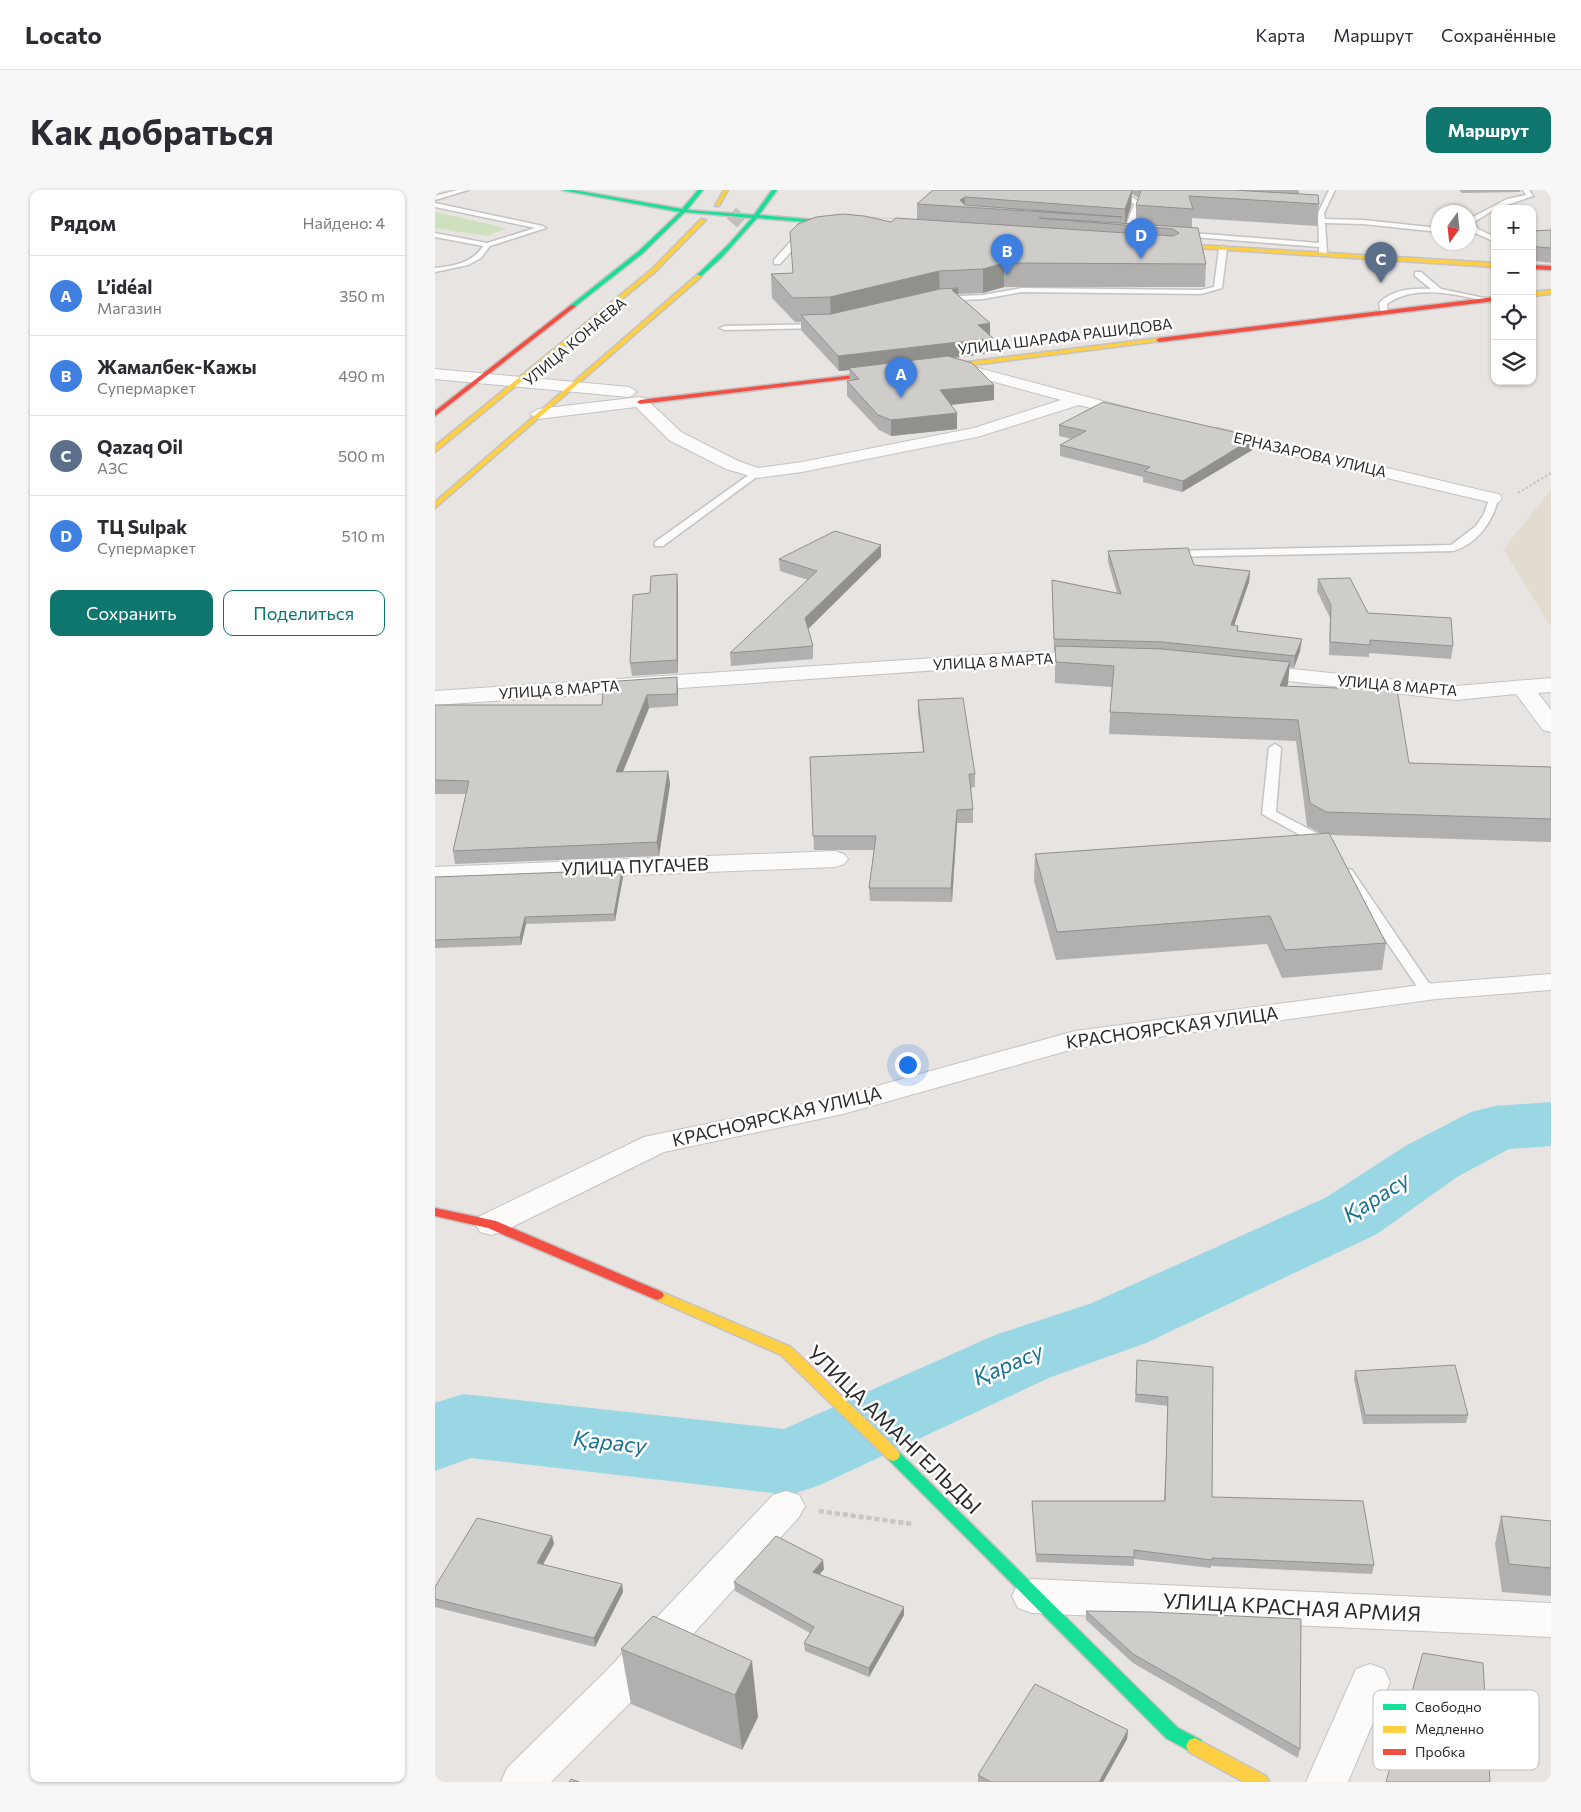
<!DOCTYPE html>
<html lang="ru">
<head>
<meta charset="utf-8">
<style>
	:root { --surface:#fff; --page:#f7f7f7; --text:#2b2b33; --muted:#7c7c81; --line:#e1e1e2; --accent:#0f766e }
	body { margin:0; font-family:Commissioner,sans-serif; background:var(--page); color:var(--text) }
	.controls { position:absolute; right:15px; top:15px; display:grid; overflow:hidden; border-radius:10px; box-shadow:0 1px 4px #0004 }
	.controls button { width:45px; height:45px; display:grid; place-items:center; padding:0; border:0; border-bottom:1px solid var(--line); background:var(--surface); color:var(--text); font:25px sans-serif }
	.compass { position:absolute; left:996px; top:15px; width:45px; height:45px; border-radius:50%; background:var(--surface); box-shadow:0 1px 4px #0004; rotate:195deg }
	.you { position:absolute; left:472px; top:874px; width:18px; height:18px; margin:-12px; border:4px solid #fff; border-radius:50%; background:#1a73e8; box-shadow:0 0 0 8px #1a73e833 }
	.badge { display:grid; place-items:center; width:32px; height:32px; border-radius:50%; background:var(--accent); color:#fff; font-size:16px; font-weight:700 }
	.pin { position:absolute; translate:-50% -41px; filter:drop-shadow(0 1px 2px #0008) }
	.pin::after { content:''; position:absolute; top:26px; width:18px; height:15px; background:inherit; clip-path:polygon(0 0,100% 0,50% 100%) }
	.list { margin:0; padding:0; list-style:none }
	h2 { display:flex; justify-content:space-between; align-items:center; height:65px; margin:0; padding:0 20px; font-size:21px }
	h2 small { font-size:16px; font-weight:400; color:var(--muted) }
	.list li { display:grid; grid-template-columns:32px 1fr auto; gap:15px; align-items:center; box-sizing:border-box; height:80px; padding:0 20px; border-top:1px solid var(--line) }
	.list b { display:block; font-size:19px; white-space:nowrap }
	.list p { margin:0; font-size:16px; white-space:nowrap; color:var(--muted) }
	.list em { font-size:16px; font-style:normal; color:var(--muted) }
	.actions { display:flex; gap:10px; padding:15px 20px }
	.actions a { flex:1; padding:11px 0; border:1px solid var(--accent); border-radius:10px; text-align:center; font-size:18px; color:var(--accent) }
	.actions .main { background:var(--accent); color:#fff }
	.icon { flex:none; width:28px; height:28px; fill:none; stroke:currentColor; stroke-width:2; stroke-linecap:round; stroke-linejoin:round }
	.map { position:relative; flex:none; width:1116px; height:1592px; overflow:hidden; border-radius:10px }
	header { display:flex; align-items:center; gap:30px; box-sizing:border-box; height:70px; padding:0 25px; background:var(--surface); border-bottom:1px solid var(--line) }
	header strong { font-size:24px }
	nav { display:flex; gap:28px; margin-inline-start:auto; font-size:18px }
	.intro { display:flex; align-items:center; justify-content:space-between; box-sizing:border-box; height:120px; padding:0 30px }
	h1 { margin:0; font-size:35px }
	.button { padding:12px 22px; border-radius:10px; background:var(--accent); color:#fff; font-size:18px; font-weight:700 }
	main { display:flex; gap:30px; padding:0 30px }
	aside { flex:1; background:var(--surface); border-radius:10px; box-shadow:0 1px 4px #0004 }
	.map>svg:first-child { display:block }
</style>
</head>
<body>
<header>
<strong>Locato</strong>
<nav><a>Карта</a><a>Маршрут</a><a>Сохранённые</a></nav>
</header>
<div class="intro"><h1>Как добраться</h1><a class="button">Маршрут</a></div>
<main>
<aside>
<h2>Рядом<small>Найдено: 4</small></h2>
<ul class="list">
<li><span class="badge" style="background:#3f7fe0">A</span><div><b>L’idéal</b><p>Магазин</p></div><em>350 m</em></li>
<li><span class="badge" style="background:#3f7fe0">B</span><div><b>Жамалбек-Кажы</b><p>Супермаркет</p></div><em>490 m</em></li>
<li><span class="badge" style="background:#5c6f8a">C</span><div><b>Qazaq Oil</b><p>АЗС</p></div><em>500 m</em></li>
<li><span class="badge" style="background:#3f7fe0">D</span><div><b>ТЦ Sulpak</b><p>Супермаркет</p></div><em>510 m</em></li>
</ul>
<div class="actions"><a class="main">Сохранить</a><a>Поделиться</a></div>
</aside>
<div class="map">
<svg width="1116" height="1592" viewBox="0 0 1116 1592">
	<rect width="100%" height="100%" fill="#e8e4e1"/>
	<!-- education -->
	<polygon fill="#e2dbd0" points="1116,300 1116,437 1068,359"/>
	<!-- green -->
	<polygon fill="#cee0bd" points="0,23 0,22 71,38 53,46 0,38"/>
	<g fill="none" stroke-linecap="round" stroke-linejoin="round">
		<!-- river -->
		<polygon fill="#9ad7e4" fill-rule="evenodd" points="1116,912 1116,956 1074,959 1022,987 942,1044 711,1153 616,1187 385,1295 355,1305 36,1268 0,1281 0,1213 28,1204 349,1239 560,1145 657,1113 890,1008 972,955 1036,922 1060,916"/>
		<!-- secondary-tunnel -->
		<polyline stroke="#c2bfbd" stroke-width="14" stroke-dasharray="14 7" stroke-linecap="butt" points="297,33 311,17"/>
		<!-- lane casing -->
		<g stroke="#c4c3c3" stroke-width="3">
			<g id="lane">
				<polygon points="22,0 33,0 0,10 0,6"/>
				<polygon points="678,0 686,0 706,13 693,52 689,54 685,52 699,14"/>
				<polygon points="894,0 900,0 889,23 890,29 928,30 1004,38 1004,42 928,34 890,33 892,63 888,65 884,63 884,57 745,46 741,44 745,42 884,53 883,23"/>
				<polygon points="1088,0 1094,0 1098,6 1060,19 1039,32 1043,39 1060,47 1060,52 1040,43 1034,45 1034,41 1036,39 1034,35 1036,28 1072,9 1091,5"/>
				<path d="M0 13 108 36 111 38 55 56 46 68 33 75 0 82V78C18 76 38 73 48 56L0 47V43L52 53 100 38 0 17Z"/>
				<polygon points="368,45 375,47 363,54 345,74 339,74 339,70 357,50"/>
				<polygon points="788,56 792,58 787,98 766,104 587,102 548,109 506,111 502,109 506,107 548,105 587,98 766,100 779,97 784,58"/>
				<path d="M980 82H986L1006 99 1059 110 1055 112C1024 105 980 93 952 114L953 123 946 125 944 113C958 99 977 98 996 99L980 86Z"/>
				<polygon points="389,134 389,138 386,138 289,140 285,138 289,136"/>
				<polygon points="319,281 327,283 228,356 220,356 220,352"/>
				<path d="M1055 306 1063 308C1059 331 1041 355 1018 361L735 367 730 364 735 361 1016 355 1041 336 1049 324Z"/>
				<polygon points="840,554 846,558 841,622 897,651 899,654 897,657 887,657 827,624 834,558"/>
				<polygon points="912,679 917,680 993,792 1009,801 1006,804 996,804 983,798 905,683"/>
			</g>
		</g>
		<!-- street casing -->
		<g stroke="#c4c3c3" stroke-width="2">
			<g id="street">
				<polygon points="517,171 705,221 707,224 699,229 644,215 542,247 367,282 322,288 291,279 234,250 201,217 103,229 95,224 103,219 205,207 211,209 246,242 303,271 323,278 367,272 539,238 626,210 512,179 509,176"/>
				<polygon points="0,179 194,197 202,202 194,207 0,189"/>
				<polygon points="783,238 1058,303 1064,304 1067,308 1064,312 1058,313 777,247 775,243 777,239"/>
				<polygon points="592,462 657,464 664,466 668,470 664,474 657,476 592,474 0,515 0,501"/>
				<polygon points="817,475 1021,496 1116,488 1116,502 1103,503 1116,520 1116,542 1108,540 1081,504 1021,510 809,486 806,481 809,476"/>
				<polygon points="400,661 409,664 413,669 409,674 400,677 0,693 0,677"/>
				<polygon points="1116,784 1116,800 1001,809 642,858 408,924 229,962 67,1042 56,1045 45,1042 40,1034 45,1026 209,947 406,906 640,841 1001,793"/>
				<polygon points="351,1301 364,1305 370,1316 364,1327 201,1507 116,1592 66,1592 72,1578 171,1481 338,1305"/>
				<polygon points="597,1389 1116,1413 1116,1447 597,1423 583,1418 577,1406 583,1394"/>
				<polygon points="935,1474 949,1479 955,1492 913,1592 871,1592 921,1479"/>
			</g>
		</g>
		<!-- fast casing -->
		<g stroke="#c4c3c3" stroke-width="3">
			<g id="fast">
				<polygon points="127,0 138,0 247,19 263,0 268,0 252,20 319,25 337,0 342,0 324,25 414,33 411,35 322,28 287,67 264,88 262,85 293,55 317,28 250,22 208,63 138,118 136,117 136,115 204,61 245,22"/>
				<polygon points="458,1259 463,1261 743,1538 766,1550 769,1556 766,1562 760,1564 731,1548 453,1269 451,1265 453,1261"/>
			</g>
		</g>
		<!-- slow casing -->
		<g stroke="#c4c3c3" stroke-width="3">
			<g id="slow">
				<polygon points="289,0 293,0 284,16 280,16"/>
				<polygon points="266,29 271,30 220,82 0,262 0,256 216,80"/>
				<polygon points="728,53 1060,73 1060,77 730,56"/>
				<polygon points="262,85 267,86 0,318 0,312"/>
				<polygon points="1116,100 1116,104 1097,106 1097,102"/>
				<polygon points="724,148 726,149 726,151 500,180 497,178 500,176"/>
				<polygon points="222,1100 356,1157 463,1261 465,1265 463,1269 458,1271 453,1269 346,1165 217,1108 215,1105 217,1102"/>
				<polygon points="760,1548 831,1586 834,1592 809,1592 754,1562 751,1556 754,1550"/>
			</g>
		</g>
		<!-- jam casing -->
		<g stroke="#c4c3c3" stroke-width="3">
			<g id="jam">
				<polygon points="1097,75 1116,76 1116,80 1097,79"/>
				<polygon points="1060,107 1060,111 724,152 721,150 724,148"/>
				<polygon points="136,115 141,116 0,226 0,221"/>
				<polygon points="453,181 456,183 455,184 205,214 202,212 205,210"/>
				<polygon points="0,1018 61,1031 227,1102 229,1105 227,1108 222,1110 217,1108 53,1038 0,1026"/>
			</g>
		</g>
		<!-- path-far2 -->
		<polyline stroke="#c6c6c6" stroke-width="1" stroke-dasharray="2 1" stroke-linecap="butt" points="434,27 463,29"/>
		<!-- path-far1 -->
		<polyline stroke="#c6c6c6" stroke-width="2" stroke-dasharray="2.5 2" stroke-linecap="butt" points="1083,303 1116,283"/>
		<!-- path -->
		<polyline stroke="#c6c6c6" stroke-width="4.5" stroke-dasharray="5 3" stroke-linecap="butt" points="384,1321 477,1334"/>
		<!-- lane -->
		<use href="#lane" fill="#fcfbfa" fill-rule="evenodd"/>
		<!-- street -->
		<use href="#street" fill="#fcfbfa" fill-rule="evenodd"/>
		<!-- fast -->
		<use href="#fast" fill="#16e098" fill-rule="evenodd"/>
		<!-- slow -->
		<use href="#slow" fill="#ffcf43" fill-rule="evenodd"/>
		<!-- jam -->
		<use href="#jam" fill="#f24e42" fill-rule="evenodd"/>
	</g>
	<!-- wall -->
	<g fill="#b2b0ae" fill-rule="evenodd">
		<path d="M498 0H862L864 1V4L884 14 882 36 757 28V38L771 74 770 97H569L548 103 523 104V105L555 133V145L558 163 518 168 559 210 516 215 522 223V239L456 246 444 240 412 206V191L415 190 414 180 404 181 366 140V132H360L337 108 336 84 358 83 456 32 482 29V14ZM697 4 704 8 701 15V34H690L696 16Z"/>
		<polygon points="1024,0 1086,0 1085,2 1027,3"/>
		<polygon points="1116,40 1116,73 1100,71 1097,69 1097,41"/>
		<polygon points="624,235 820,247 819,259 747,302 708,292 708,287 625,266 625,255 637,249 624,246"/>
		<polygon points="673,361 759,375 815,381 814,392 799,436 803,436 803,441 865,461 859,478 854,477 852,496 974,573 1116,577 1116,652 895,645 951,753 947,780 847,788 832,754 621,770 599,691 600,664 887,644 872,636 861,551 674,544 677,497 620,493 620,461 619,461 617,390 682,403 673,372"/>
		<polygon points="446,367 373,439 378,456 378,469 296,476 295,463 373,390 345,381 344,369"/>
		<polygon points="883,389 933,423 1018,456 1016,469 934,463 934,467 894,465 895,428 882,401"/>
		<polygon points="243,397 243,483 197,486 195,473 215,403"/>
		<polygon points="169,492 243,500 243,516 214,518 188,582 233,581 235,594 224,666 20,674 18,661 31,604 0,604 0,515 167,515"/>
		<polygon points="483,510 540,584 540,597 536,598 538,619 538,633 522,633 517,712 435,711 434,698 439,660 379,660 375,567 488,562 483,523"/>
		<polygon points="187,680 188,687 180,731 91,734 86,755 0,758 0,687"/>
		<polygon points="702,1170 778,1177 777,1307 939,1375 937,1384 776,1376 776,1378 699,1369 699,1376 601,1372 597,1311 729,1311 733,1216 700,1212"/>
		<polygon points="920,1181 1033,1225 1031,1233 928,1234 919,1189"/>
		<polygon points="1066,1326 1116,1331 1116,1406 1067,1402 1060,1354"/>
		<polygon points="117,1346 119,1354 108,1375 187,1394 188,1402 160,1457 0,1417 0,1397"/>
		<polygon points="389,1379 384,1385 469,1425 434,1487 370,1461 369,1453 375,1443 300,1401 299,1392"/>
		<polygon points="651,1421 865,1559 863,1568 698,1473 651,1430"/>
		<polygon points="218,1426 323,1527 307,1560 196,1514 186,1459"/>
		<polygon points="693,1540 692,1549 668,1592 543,1592 543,1585"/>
	</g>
	<!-- shaded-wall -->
	<g fill="#91908d">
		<polygon points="697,0 696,16 690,36 690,19"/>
		<polygon points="530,7 530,17 525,10"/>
		<polygon points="569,73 569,97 548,103 548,79"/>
		<polygon points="504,81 505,105 396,131 395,107"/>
		<polygon points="523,98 523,112 517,100"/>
		<polygon points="555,133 555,148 543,135"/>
		<polygon points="558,148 558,163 416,180 414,178 414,180 404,181 403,166"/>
		<polygon points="559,195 559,210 505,216 505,200"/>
		<polygon points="522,223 522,239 456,246 456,230"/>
		<polygon points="820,247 819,259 747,302 748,291"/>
		<polygon points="446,355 446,367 371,441 370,428"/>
		<polygon points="815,381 814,392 795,447 796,435"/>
		<polygon points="242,384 243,397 243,483 242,470"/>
		<polygon points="867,449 865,461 859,478 860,466"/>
		<polygon points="855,472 853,494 843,517 845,496"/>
		<polygon points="242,487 243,500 243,516 242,504"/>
		<polygon points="212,505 214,518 182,596 181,582"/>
		<polygon points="233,581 235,594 224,666 222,652"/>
		<polygon points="522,620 522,633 517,712 516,698"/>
		<polygon points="187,680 188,687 180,731 179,724"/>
		<polygon points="90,727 91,734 86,755 85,747"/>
		<polygon points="117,1346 119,1354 104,1382 102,1373"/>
		<polygon points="388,1370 389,1379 379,1391 378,1382"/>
		<polygon points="187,1394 188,1402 160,1457 159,1448"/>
		<polygon points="469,1417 469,1425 434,1487 434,1478"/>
		<polygon points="317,1471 323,1527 307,1560 300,1505"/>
		<polygon points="693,1540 692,1549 668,1592 664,1592"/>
	</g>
	<!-- building -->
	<g fill="#cfcdca" stroke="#91908d">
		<polygon points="498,0 697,0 690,19 530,7 525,10 530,15 687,27 482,14"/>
		<polygon points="706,0 798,0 883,5 884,14 754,6 758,19 701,15"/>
		<polygon points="408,24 429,26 456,32 461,28 738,46 744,43 738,39 604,28 763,38 771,74 569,73 548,79 504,81 395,107 358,108 336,84 358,83 355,42 363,34 381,27"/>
		<polygon points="1116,40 1116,58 1102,57 1097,53 1097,41"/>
		<polygon points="523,98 517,100 555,133 543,135 558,148 403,166 366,125 396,124 505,99"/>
		<polygon points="513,166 537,173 559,195 505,200 522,223 456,230 443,225 412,191 424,189 414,178"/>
		<polygon points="668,212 820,247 748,291 709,281 715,277 625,255 651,241 624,235"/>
		<polygon points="400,341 446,355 370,428 378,456 295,463 382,381 344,369"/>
		<polygon points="753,358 759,375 815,381 796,435 803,436 802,441 867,449 860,466 728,452 619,449 617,390 686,404 673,361"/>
		<polygon points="242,384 242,470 195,473 198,405 215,403 216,386"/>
		<polygon points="915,388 933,423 1016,428 1018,456 935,450 935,455 895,452 896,415 883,389"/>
		<polygon points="620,456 728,459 855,472 845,496 962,500 974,573 1116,577 1116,629 891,622 875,613 863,530 675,522 679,476 621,472"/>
		<polygon points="242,487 242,504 212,505 181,582 233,581 222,652 18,661 34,591 0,590 0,515 167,515 169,492"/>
		<polygon points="528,508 540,584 534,584 538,619 522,620 516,698 434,698 441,646 378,646 375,567 489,562 483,510"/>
		<polygon points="894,643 951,753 850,760 835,726 622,742 600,664"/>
		<polygon points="187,680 179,724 90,727 85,747 0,750 0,687"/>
		<polygon points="702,1170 778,1177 777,1307 928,1311 939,1375 777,1368 777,1370 699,1360 699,1367 601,1364 597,1311 730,1311 733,1207 701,1204"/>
		<polygon points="1020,1175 1033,1225 930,1225 920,1181"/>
		<polygon points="1066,1326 1116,1331 1116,1378 1074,1374"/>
		<polygon points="42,1328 117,1346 102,1373 187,1394 159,1448 0,1409 0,1397"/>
		<polygon points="341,1346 388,1370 378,1382 469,1417 434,1478 369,1453 379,1437 299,1392"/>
		<polygon points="651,1421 715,1422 866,1429 865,1559 698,1464"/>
		<polygon points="218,1426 317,1471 300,1505 186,1459"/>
		<polygon points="988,1463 1048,1473 1055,1592 951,1592"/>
		<polygon points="600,1494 693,1540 664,1592 556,1592 543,1585"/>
		<polygon points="136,1589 144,1592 134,1592"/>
	</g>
	<g text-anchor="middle" stroke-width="5" stroke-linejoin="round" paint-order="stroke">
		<!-- far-street labels -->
		<g font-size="15" fill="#2b2b2b" stroke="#fff">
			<text transform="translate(630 147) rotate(-7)" y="5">УЛИЦА ШАРАФА РАШИДОВА</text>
			<text transform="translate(140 152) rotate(-40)" y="5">УЛИЦА КОНАЕВА</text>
			<text transform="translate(875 265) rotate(13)" y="5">ЕРНАЗАРОВА УЛИЦА</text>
			<text transform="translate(558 472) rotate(-3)" y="5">УЛИЦА 8 МАРТА</text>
			<text transform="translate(962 496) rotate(5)" y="5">УЛИЦА 8 МАРТА</text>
			<text transform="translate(124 500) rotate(-4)" y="5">УЛИЦА 8 МАРТА</text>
		</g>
		<!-- street labels -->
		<g font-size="18" fill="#2b2b2b" stroke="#fff">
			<text transform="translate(200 677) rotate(-2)" y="6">УЛИЦА ПУГАЧЕВ</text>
			<text transform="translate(737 838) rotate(-8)" y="6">КРАСНОЯРСКАЯ УЛИЦА</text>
			<text transform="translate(342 927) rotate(-13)" y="6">КРАСНОЯРСКАЯ УЛИЦА</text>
		</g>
		<!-- near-street labels -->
		<g font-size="21" fill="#2b2b2b" stroke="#fff">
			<text transform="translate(459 1240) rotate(44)" y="7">УЛИЦА АМАНГЕЛЬДЫ</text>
			<text transform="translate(857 1418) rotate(3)" y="7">УЛИЦА КРАСНАЯ АРМИЯ</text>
		</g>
		<!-- near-water labels -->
		<g font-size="22" font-style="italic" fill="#187191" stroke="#fff">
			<text transform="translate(941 1007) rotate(-32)" y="8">Қарасу</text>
			<text transform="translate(573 1174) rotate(-23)" y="8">Қарасу</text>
			<text transform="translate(175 1252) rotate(6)" y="8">Қарасу</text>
		</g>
	</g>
	<!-- legend -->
	<rect x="938" y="1500" width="166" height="80" rx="8" fill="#fff" stroke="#bfbfbf" stroke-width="1"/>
	<rect x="948" y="1514" width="23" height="6" fill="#16e098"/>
	<rect x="948" y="1536" width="23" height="7" fill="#ffcf43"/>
	<rect x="948" y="1559" width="23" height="6" fill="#f24e42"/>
	<g font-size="14" fill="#2b2b2b">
		<text x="980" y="1522">Свободно</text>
		<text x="980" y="1544">Медленно</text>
		<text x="980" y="1567">Пробка</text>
	</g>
</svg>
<div class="controls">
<button>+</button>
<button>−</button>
<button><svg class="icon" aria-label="locate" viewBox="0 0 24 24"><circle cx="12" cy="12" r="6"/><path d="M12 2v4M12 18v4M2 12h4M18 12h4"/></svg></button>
<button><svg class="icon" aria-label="layers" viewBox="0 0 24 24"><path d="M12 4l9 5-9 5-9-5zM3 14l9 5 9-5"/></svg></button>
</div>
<svg class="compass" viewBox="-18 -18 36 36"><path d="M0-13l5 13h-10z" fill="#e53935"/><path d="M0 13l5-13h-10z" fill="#7c7c81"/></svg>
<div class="you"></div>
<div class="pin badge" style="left:466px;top:208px;background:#3f7fe0">A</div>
<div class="pin badge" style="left:572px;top:85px;background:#3f7fe0">B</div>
<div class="pin badge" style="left:946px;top:93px;background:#5c6f8a">C</div>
<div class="pin badge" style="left:706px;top:69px;background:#3f7fe0">D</div>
</div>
</main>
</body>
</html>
